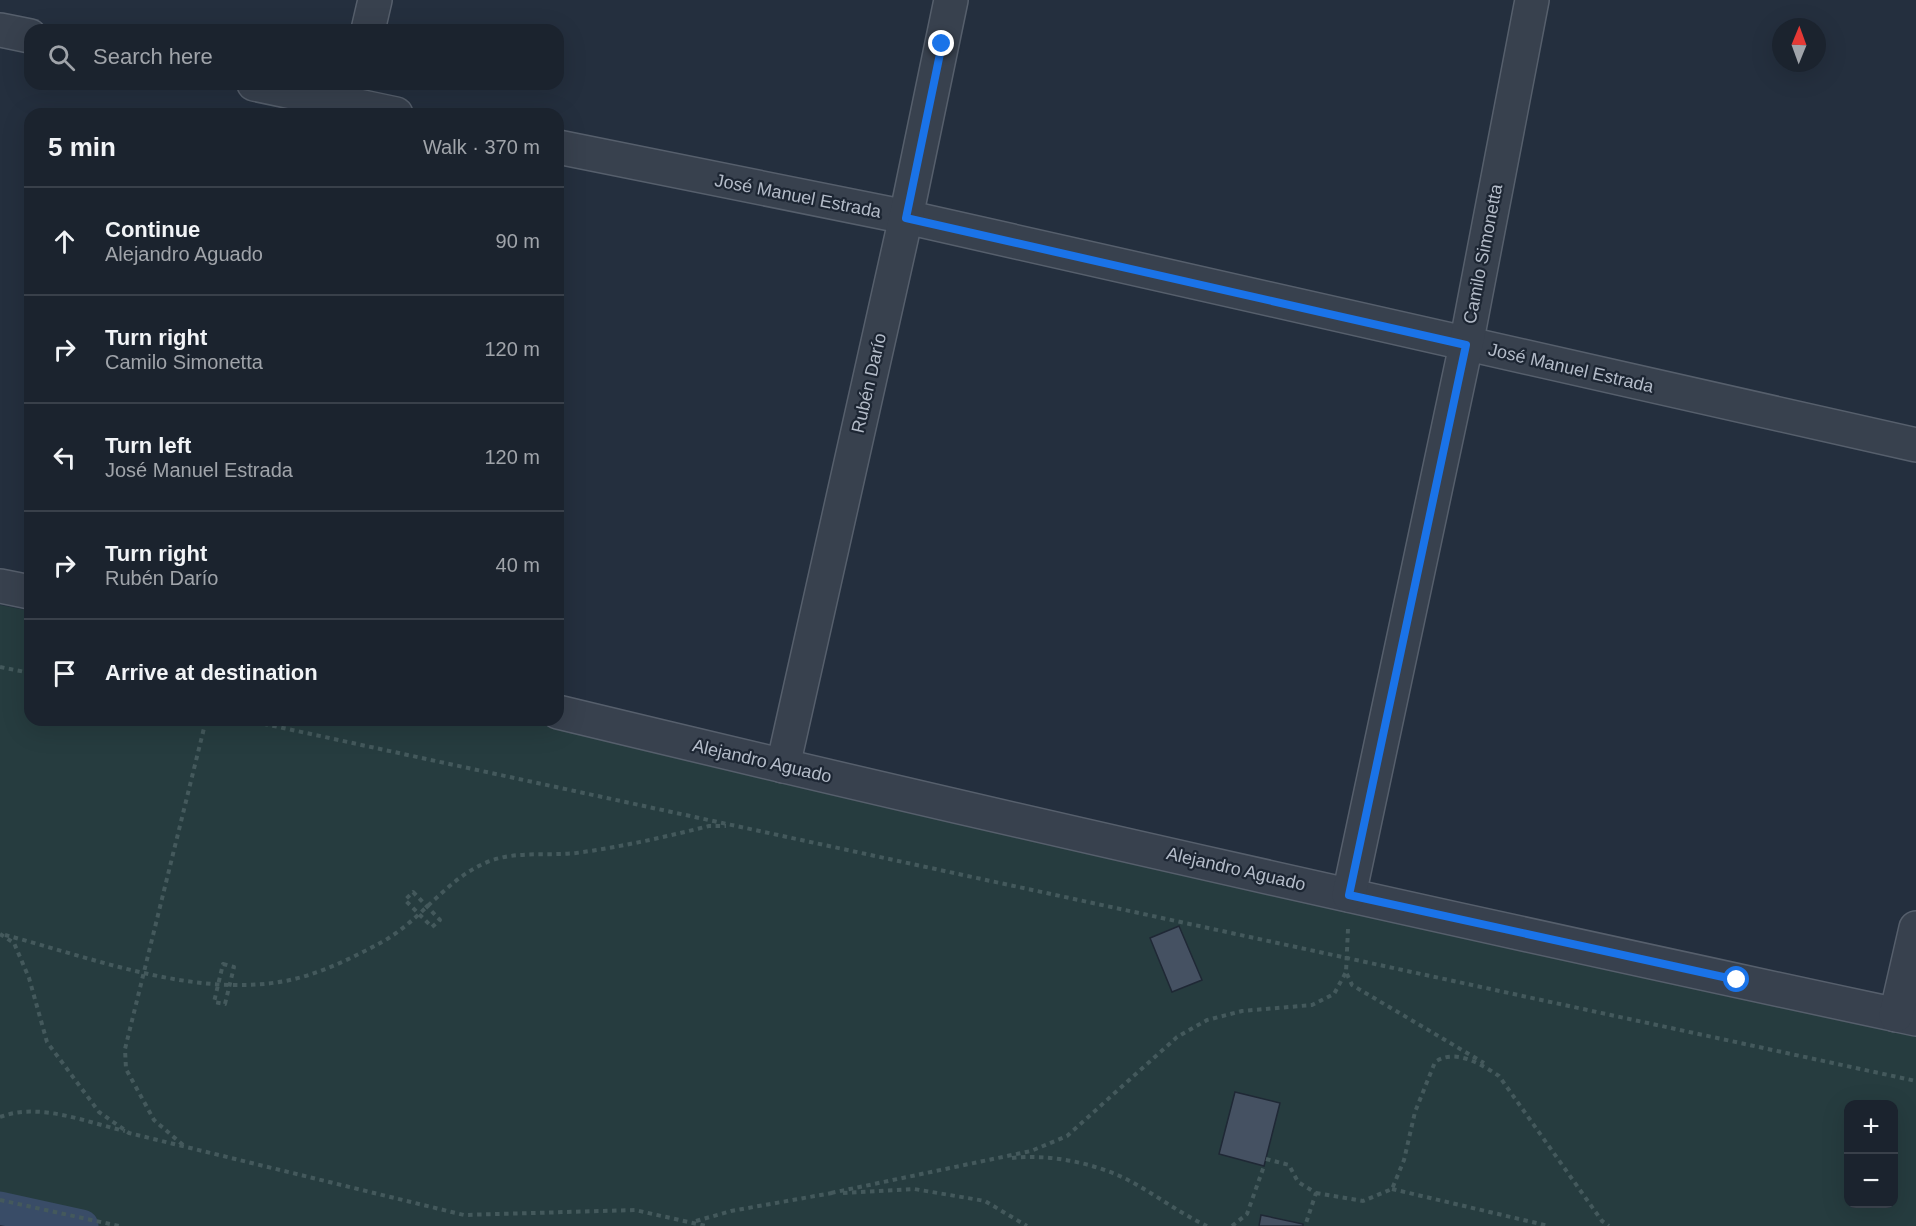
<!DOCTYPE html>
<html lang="en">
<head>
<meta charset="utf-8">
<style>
	:root { --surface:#1b232e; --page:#242b36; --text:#f1f3f6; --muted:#a0a4aa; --line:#39404a }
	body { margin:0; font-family:Arial,sans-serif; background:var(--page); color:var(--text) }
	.controls { position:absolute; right:18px; bottom:18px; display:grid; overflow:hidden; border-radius:12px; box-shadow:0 6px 24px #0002 }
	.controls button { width:54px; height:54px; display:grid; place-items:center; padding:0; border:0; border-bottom:2px solid var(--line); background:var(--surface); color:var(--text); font:30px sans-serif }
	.compass { position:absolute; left:1772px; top:18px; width:54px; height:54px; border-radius:50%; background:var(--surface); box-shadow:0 6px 24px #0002; rotate:1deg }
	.stop { position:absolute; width:18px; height:18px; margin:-14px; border:4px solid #1a73e8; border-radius:50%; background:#fff }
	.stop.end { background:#1a73e8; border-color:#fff; box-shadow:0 2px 6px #0008 }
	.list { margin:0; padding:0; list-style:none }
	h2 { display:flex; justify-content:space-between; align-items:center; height:78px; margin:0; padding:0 24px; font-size:26px }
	h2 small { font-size:20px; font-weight:400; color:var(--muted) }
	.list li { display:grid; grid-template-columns:39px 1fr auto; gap:18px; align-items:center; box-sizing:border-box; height:108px; padding:0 24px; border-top:2px solid var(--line) }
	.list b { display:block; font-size:22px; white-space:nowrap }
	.list p { margin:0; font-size:20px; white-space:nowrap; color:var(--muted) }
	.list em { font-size:20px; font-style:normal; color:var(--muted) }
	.icon { flex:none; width:33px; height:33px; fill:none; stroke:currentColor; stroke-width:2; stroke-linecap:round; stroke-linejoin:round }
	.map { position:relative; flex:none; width:1916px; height:1226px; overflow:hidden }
	.search { position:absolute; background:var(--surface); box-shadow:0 6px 24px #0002; left:24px; top:24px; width:540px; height:66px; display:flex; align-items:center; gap:15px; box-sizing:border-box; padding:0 21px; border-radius:18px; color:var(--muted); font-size:22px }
	.panel { position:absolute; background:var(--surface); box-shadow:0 6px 24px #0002; left:24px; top:108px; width:540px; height:618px; border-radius:18px }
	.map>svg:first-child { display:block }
</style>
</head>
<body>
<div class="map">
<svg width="1916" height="1226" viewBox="0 0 1916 1226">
	<rect width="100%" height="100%" fill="#242f3e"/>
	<!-- green -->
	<path fill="#263c3f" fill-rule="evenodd" d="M0 605 30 611V720H524L1916 1027V1226H40L0 1217ZM1848 1104H1894V1204H1848Z"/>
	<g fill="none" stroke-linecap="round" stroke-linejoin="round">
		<!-- canal -->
		<polyline stroke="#394c67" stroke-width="33" points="0,1208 82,1226"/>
	</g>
	<!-- building -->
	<g fill="#455162" stroke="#1f2835" stroke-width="1.5">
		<polygon points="1179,926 1202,980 1172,992 1150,938"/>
		<polygon points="1235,1092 1280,1103 1264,1166 1219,1154"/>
		<polygon points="1261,1215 1303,1224 1303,1226 1259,1226"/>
	</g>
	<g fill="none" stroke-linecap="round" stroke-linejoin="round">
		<!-- minor casing -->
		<g stroke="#565f6c" stroke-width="36">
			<g id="minor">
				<polyline points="0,30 30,36"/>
				<polyline points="368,30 375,0"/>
				<polyline points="254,84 396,114"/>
				<polyline points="558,147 906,217 1916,445"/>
				<polyline points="0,586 30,592"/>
				<path d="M558 712C1009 821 1462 922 1916 1019"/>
				<polyline points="783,766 906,217 951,0"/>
				<polyline points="1349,895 1466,345 1532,0"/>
				<polyline points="1896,1015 1916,928"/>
			</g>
		</g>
		<!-- path -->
		<g stroke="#44595c" stroke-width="4" stroke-dasharray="4.5 4.5" stroke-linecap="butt">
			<polyline points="0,667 30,673"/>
			<polyline points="246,720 1916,1081"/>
			<polygon points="413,892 440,920 432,927 405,900"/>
			<polyline points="1348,929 1346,972 1352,985 1484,1063"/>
			<polyline points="0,934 14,943 29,978 47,1042 99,1112 129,1133 464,1215 635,1210 706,1226"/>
			<path d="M5 935C93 958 194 998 285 981 318 975 352 958 382 942 422 920 447 877 490 861 517 851 547 856 576 853 621 847 665 837 709 826H726"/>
			<polygon points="223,964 234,967 225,1004 214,1002"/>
			<path d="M0 1117C40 1102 85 1122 125 1131"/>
			<polyline points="183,1145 154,1120 126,1069 125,1049 206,720"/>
			<path d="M1012 1158C1048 1154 1089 1162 1122 1177 1151 1191 1177 1212 1207 1226"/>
			<polyline points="1266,1159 1289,1165 1298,1182 1316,1193 1305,1226"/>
			<polyline points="1392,1189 1549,1226"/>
			<polyline points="831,1193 1031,1151 1067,1136 1177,1037 1207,1020 1242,1011 1312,1005 1334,994 1346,972"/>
			<polyline points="843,1193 914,1189 985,1201 1027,1226"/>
			<path d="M1316 1193 1363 1201 1392 1189 1404 1160 1415 1112 1435 1062C1455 1048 1481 1064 1499 1076L1602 1221 1609 1226"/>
			<polyline points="0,1200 119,1226"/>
			<polyline points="696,1221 731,1211 832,1193"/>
			<polyline points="1232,1226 1247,1214 1264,1166"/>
		</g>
		<!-- minor -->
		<use href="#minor" stroke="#38414e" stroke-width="33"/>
	</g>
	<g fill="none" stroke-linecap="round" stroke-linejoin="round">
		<!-- route -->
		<polyline stroke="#1a73e8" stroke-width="8" points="942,44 906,218 1466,345 1349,895 1737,980"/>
	</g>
	<g text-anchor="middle" stroke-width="4.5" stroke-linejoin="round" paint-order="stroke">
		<!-- street labels -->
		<g font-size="18" fill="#b4bcc9" stroke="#1d2633">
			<text transform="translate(798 196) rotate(11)" y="6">José Manuel Estrada</text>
			<text transform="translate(1483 254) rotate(-79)" y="6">Camilo Simonetta</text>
			<text transform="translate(1571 368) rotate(13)" y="6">José Manuel Estrada</text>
			<text transform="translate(869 383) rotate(-77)" y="6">Rubén Darío</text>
			<text transform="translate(762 761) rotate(13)" y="6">Alejandro Aguado</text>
			<text transform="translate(1236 869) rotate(13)" y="6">Alejandro Aguado</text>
		</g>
	</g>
</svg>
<div class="controls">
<button>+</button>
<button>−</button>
</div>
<svg class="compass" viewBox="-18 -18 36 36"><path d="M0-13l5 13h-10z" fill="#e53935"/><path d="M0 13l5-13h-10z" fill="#a0a4aa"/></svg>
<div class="stop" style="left:1737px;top:980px"></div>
<div class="stop end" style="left:942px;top:44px"></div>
<div class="search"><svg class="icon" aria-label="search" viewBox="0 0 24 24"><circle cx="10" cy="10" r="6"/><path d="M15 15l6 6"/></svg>Search here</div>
<section class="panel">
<h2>5 min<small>Walk · 370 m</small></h2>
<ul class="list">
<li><svg class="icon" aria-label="ahead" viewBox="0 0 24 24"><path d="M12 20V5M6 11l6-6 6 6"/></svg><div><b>Continue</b><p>Alejandro Aguado</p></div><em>90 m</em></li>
<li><svg class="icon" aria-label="right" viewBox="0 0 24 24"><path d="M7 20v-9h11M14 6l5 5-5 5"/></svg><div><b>Turn right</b><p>Camilo Simonetta</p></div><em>120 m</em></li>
<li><svg class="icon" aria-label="left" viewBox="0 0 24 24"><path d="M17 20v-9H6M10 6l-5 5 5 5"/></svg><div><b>Turn left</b><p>José Manuel Estrada</p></div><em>120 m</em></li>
<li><svg class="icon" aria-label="right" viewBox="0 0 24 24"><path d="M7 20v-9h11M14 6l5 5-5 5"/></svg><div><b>Turn right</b><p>Rubén Darío</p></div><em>40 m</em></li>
<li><svg class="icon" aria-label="arrive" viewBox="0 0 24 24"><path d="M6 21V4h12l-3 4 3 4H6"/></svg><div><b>Arrive at destination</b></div></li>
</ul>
</section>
</div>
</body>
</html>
